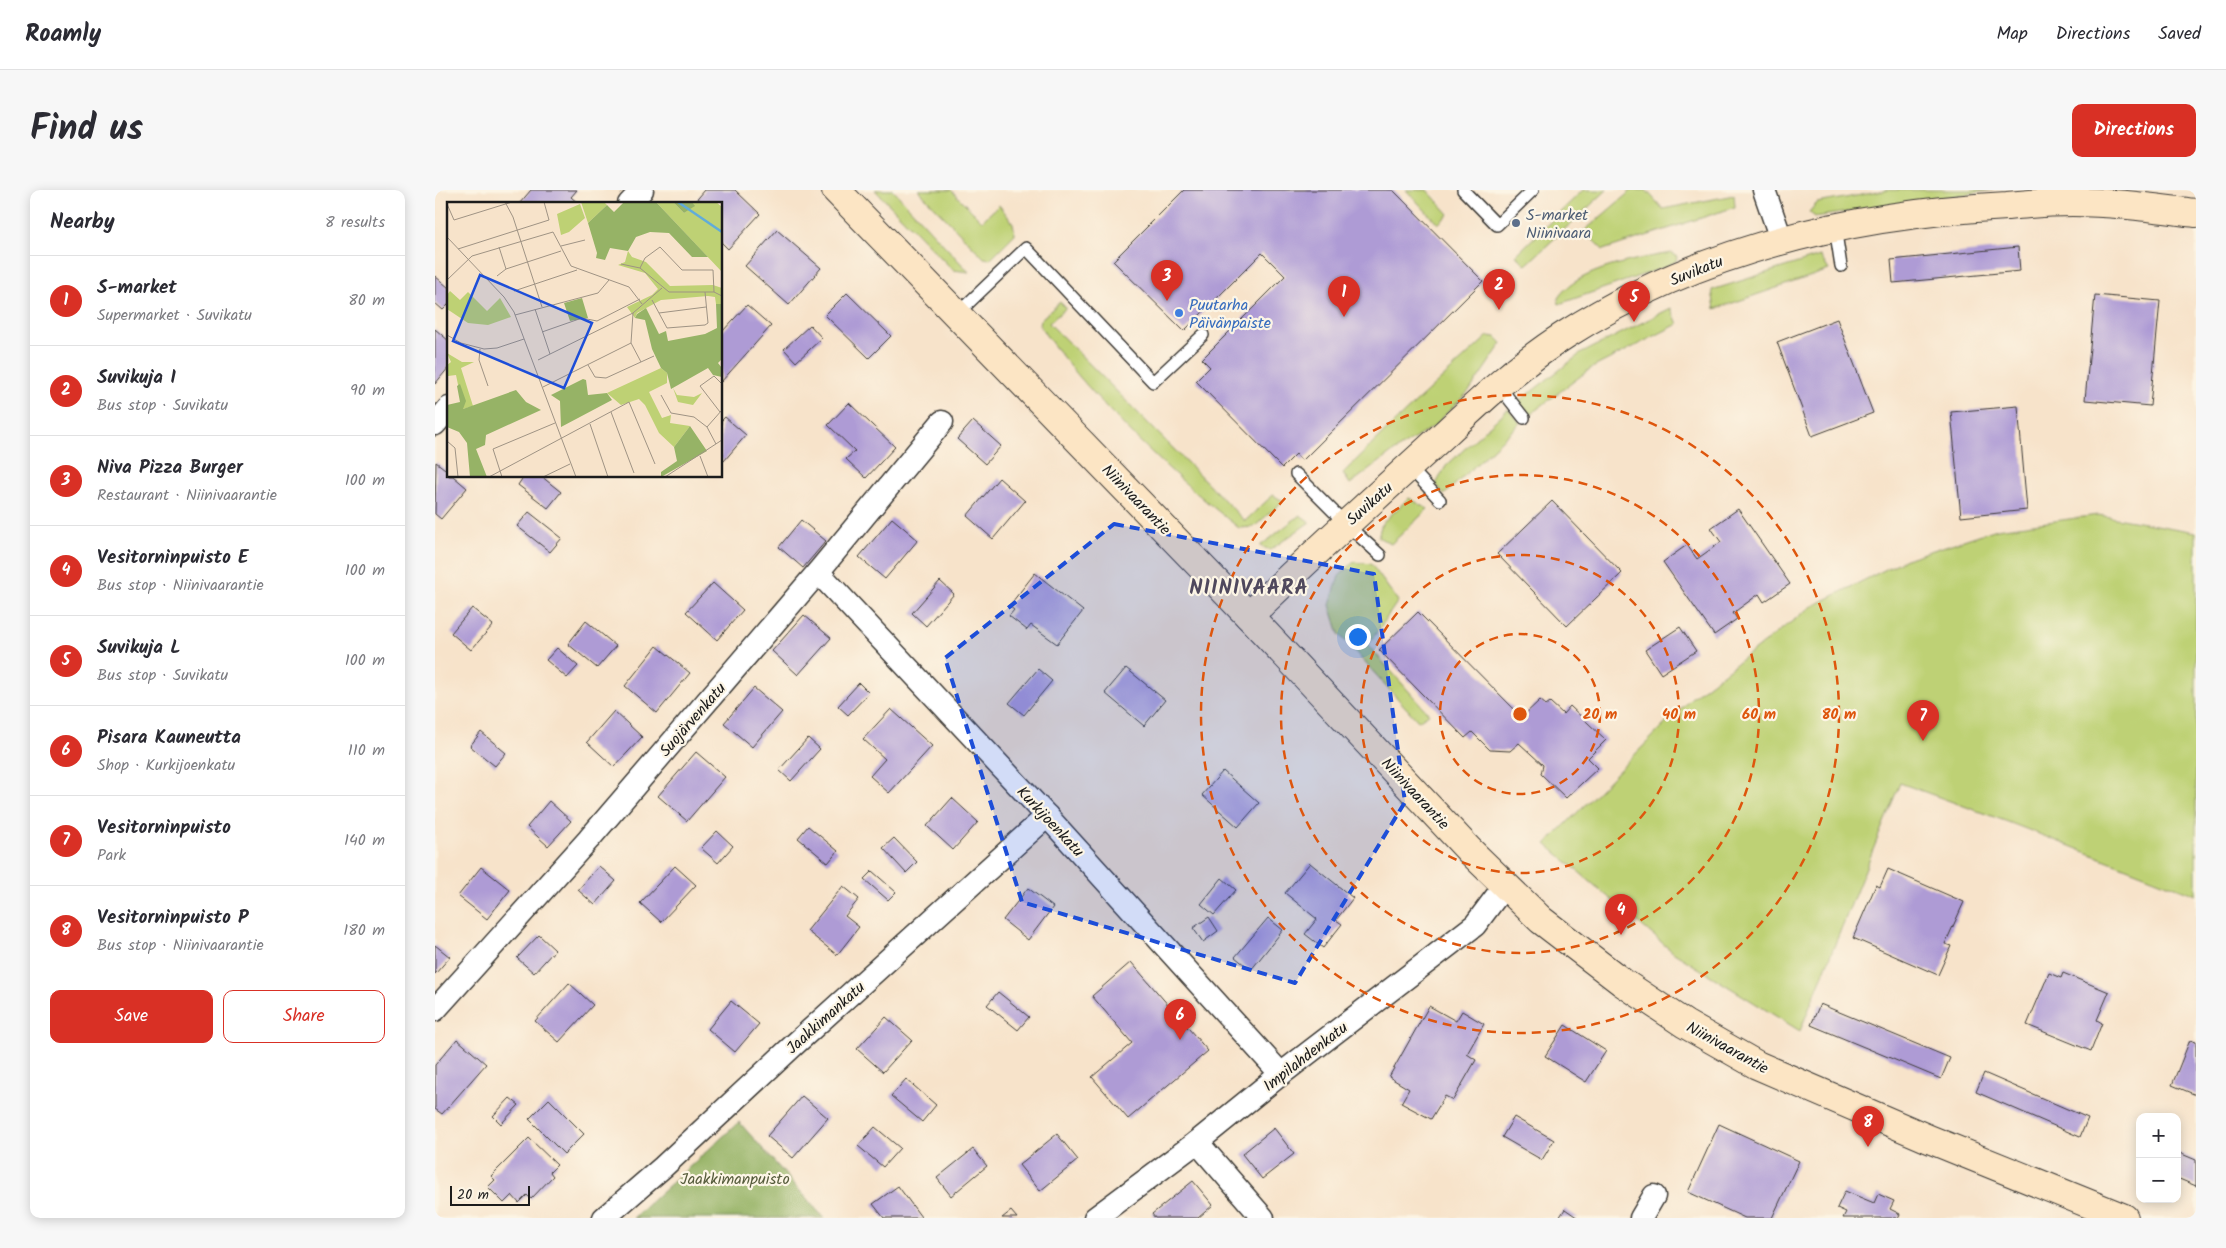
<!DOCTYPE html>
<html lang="en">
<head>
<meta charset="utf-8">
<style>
	:root { --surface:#fff; --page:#f7f7f7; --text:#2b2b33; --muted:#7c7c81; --line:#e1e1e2; --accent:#d93025 }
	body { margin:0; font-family:Kalam,sans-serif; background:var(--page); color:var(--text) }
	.controls { position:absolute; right:15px; bottom:15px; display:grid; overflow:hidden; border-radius:10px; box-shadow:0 2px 12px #0003 }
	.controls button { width:45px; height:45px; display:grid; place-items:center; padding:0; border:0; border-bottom:1px solid var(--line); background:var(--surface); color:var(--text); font:25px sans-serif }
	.scale { position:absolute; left:15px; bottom:12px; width:80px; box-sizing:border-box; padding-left:5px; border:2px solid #1c1c1c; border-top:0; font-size:14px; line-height:18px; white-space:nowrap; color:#1c1c1c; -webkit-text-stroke:4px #fcf5e5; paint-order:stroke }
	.you { position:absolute; left:922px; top:446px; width:18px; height:18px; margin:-12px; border:4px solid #fff; border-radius:50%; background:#1a73e8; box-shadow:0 0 0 8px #1a73e833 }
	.badge { display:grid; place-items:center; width:32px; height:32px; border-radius:50%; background:var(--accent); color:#fff; font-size:16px; font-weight:700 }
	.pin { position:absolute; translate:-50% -41px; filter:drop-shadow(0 1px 2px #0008) }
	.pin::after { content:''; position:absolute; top:26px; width:18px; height:15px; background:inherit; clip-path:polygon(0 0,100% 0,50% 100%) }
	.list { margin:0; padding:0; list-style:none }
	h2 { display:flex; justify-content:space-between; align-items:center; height:65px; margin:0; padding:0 20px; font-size:21px }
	h2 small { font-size:16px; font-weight:400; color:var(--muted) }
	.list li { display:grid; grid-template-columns:32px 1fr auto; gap:15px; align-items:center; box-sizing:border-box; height:90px; padding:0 20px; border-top:1px solid var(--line) }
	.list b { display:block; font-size:19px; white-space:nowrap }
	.list p { margin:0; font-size:16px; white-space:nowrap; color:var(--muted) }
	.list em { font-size:16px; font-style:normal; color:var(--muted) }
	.actions { display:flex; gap:10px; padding:15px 20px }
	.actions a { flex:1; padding:11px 0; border:1px solid var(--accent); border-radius:10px; text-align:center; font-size:18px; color:var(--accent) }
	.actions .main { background:var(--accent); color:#fff }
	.map { position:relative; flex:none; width:1761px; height:1028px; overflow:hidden; border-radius:10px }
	header { display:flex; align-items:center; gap:30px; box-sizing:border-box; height:70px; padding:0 25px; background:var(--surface); border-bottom:1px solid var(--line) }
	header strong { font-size:24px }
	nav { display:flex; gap:28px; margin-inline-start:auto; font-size:18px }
	.intro { display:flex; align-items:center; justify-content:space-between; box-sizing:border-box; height:120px; padding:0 30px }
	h1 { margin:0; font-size:35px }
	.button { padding:12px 22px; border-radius:10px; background:var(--accent); color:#fff; font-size:18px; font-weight:700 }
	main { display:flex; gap:30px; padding:0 30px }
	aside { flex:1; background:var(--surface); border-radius:10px; box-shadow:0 2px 12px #0003 }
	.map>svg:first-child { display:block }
</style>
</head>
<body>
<header>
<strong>Roamly</strong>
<nav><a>Map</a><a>Directions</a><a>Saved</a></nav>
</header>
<div class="intro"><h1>Find us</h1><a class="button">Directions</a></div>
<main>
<aside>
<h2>Nearby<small>8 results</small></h2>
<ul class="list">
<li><span class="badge">1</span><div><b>S-market</b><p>Supermarket · Suvikatu</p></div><em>80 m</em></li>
<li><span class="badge">2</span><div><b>Suvikuja I</b><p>Bus stop · Suvikatu</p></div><em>90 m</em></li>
<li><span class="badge">3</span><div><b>Niva Pizza Burger</b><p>Restaurant · Niinivaarantie</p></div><em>100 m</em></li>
<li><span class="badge">4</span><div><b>Vesitorninpuisto E</b><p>Bus stop · Niinivaarantie</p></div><em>100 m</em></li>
<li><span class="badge">5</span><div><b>Suvikuja L</b><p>Bus stop · Suvikatu</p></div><em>100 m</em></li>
<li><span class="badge">6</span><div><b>Pisara Kauneutta</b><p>Shop · Kurkijoenkatu</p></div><em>110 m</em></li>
<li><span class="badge">7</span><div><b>Vesitorninpuisto</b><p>Park</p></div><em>140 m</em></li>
<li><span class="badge">8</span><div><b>Vesitorninpuisto P</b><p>Bus stop · Niinivaarantie</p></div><em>180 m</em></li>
</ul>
<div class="actions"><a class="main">Save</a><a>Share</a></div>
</aside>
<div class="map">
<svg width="1761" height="1028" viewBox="0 0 1761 1028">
	<rect width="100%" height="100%" fill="#fcf5e5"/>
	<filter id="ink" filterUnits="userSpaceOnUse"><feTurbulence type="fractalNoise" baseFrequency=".02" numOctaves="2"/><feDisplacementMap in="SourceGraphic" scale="10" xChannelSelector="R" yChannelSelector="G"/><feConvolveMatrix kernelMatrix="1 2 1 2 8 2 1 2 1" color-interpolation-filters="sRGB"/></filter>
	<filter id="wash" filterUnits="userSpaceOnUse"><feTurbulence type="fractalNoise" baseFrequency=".0096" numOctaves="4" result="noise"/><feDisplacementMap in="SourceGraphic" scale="20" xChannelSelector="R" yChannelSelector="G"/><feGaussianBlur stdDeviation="1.12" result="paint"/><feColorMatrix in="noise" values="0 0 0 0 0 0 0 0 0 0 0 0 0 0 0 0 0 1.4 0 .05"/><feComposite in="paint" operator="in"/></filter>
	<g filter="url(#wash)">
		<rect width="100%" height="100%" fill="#f7e3ca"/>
		<!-- green -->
		<g fill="#bed174" stroke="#6d7648">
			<polygon points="440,0 458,0 534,82 518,80"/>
			<polygon points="483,0 516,0 547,31 564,15 578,33 580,44 555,69 549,68"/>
			<polygon points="971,0 992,0 1014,24 1003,34"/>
			<polygon points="1148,0 1172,0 1091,75 1081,65"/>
			<polygon points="1197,0 1211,0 1228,19 1299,5 1300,17 1168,60 1149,41"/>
			<polygon points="1454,0 1558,0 1380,27 1374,22 1382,13"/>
			<path d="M1237 63 1242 67 1241 71 1230 77 1124 114 1123 108C1141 79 1206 68 1237 63Z"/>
			<polygon points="1385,66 1394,80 1280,119 1277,100"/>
			<path d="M625 112 631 118 614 133 810 331 838 305 848 311 819 337 804 338C734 283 663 215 610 144L605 135 606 129Z"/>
			<polygon points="1236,118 1243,134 1155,179 1093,226 1083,212 1145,164"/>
			<polygon points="1053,146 1061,147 1067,153 1035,200 998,237 958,262 915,294 908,283 965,227"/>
			<polygon points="1073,219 1085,233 1009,305 1001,294 1011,276"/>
			<polygon points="974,308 993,319 956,354 943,347 947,333"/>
			<polygon points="865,325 875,332 835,360 825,356"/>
			<polygon points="1663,325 1761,342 1761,705 1573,632 1465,593 1365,841 1239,763 1111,654 1256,508 1376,417 1471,369 1562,339"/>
			<polygon points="919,372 936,374 963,411 933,455 994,524 983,531 904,444 895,415 904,386"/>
		</g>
		<!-- forest -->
		<polygon fill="#96b366" stroke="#596841" points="304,932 389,1028 198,1028"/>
		<g id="blocks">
			<!-- building -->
			<g fill="#ae9bd5">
				<polygon points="96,0 142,0 136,7 144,14 84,14"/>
				<polygon points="270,0 300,0 325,24 293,59 286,52 286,14 258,14"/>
				<polygon points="749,0 958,0 1048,91 867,271 861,264 847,278 761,191 775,177 767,169 850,86 827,63 749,141 678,71"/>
				<polygon points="342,40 386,78 354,115 310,76"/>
				<polygon points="1583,57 1585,81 1458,93 1456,70"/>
				<polygon points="0,86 14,98 14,114 8,120 0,113"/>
				<polygon points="412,103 456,146 434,168 390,125"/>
				<polygon points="1660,105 1725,111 1715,216 1650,210"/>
				<polygon points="312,115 336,136 286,192 286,143"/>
				<polygon points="1402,129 1438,223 1377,246 1342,152"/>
				<polygon points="375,135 387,148 361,172 349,159"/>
				<polygon points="0,139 14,151 14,177 0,194"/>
				<polygon points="414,213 460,257 431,288 411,269 420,261 393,235"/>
				<polygon points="1583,216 1592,320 1526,327 1516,222"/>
				<polygon points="290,227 311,245 289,271 286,269 286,231"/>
				<polygon points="538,231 566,256 550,274 522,249"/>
				<polygon points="1,272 14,282 14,286 18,286 32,298 6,329 0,324"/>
				<polygon points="89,286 106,286 126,302 113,318 83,295"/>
				<polygon points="564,288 590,311 558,349 532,326"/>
				<polygon points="1117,311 1187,383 1132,436 1062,364"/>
				<polygon points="1303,319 1355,394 1329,412 1324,404 1298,423 1302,429 1279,445 1228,372 1252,355 1262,369 1286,352 1276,338"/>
				<polygon points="94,322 127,348 115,362 82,336"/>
				<polygon points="457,328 483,350 450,389 424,367"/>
				<polygon points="366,330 391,351 368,378 344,357"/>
				<polygon points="600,383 648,421 622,454 596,435 592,440 574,426 579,420 574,416"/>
				<polygon points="505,391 519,404 491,436 477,423"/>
				<polygon points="278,393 308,420 282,450 251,422"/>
				<polygon points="37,418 58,435 36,460 16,443"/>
				<polygon points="983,422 1087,527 1105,510 1111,515 1115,512 1128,524 1135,516 1171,550 1153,568 1163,578 1131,608 1106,584 1108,575 1084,553 1075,561 1055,560 1037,542 1030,548 944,460"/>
				<polygon points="369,425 396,448 363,485 337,461"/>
				<polygon points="151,431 181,456 162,478 133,454"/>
				<polygon points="1245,437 1261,461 1226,484 1210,460"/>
				<polygon points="222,456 255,483 222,523 190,496"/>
				<polygon points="122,458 143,476 132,488 111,470"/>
				<polygon points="691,478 730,510 709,536 670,503"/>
				<polygon points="603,479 617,491 589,525 574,513"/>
				<polygon points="424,493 434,503 413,525 403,516"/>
				<polygon points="319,498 347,522 317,557 289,533"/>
				<polygon points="456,519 497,556 454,603 435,586 450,569 428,549"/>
				<polygon points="179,521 207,547 179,577 152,552"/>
				<polygon points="46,542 71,563 60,576 35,556"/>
				<polygon points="373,548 385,559 356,591 344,580"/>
				<polygon points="261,562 290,587 252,631 223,606"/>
				<polygon points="788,581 824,613 803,637 767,605"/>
				<polygon points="517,608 543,632 518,660 492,636"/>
				<polygon points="114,611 136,631 113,656 92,637"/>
				<polygon points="373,636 403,661 393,673 363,648"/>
				<polygon points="282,641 298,656 283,673 266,658"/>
				<polygon points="459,648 482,672 471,683 448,658"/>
				<polygon points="875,673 918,708 901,730 907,734 888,758 870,744 882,729 850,703"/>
				<polygon points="164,676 181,691 160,715 143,700"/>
				<polygon points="240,676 261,695 226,732 205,713"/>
				<polygon points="46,677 75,700 52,729 23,706"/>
				<polygon points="1453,679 1529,712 1510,754 1516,756 1503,785 1418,748 1441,695 1445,697"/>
				<polygon points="437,681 461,702 453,710 429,689"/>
				<polygon points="787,688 801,700 779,725 766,714"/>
				<polygon points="408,696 424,709 410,726 424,737 402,765 372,741"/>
				<polygon points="593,698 618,717 593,750 568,730"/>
				<polygon points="774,727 783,741 768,752 758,738"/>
				<polygon points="833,728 848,740 816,780 800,767"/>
				<polygon points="104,745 120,760 99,783 82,768"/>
				<polygon points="0,755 15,767 0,784"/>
				<polygon points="696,772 773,861 693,929 657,887 697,853 657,806"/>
				<polygon points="1614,783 1626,788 1628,783 1674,802 1662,830 1667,833 1656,861 1592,835"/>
				<polygon points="134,793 158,815 124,852 100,831"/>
				<polygon points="563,802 594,827 583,840 552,815"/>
				<polygon points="296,811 324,834 300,862 273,839"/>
				<polygon points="1385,814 1515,868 1506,889 1376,835"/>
				<polygon points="994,816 1021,831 1027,821 1049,834 1032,864 1041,870 1018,910 1010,906 996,929 966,913 974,899 954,887"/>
				<polygon points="451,827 477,850 448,882 422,859"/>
				<polygon points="1130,835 1171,861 1151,892 1110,866"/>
				<polygon points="22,849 51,874 7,924 0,919 0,875"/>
				<polygon points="1755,850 1761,852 1761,905 1737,895"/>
				<polygon points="1549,883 1653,928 1645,947 1541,902"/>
				<polygon points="471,889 501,915 487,932 456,906"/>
				<polygon points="367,906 393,928 358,968 332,946"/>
				<polygon points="75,908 84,915 66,934 58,926"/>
				<polygon points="114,909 149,944 129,964 94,929"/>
				<polygon points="1079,927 1119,950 1107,970 1067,947"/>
				<polygon points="1284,934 1364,971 1337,1028 1310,1028 1253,1002"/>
				<polygon points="440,937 465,958 448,977 423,956"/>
				<polygon points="839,938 859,964 827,989 807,964"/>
				<polygon points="622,944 643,970 605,1001 584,975"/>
				<polygon points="94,948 122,975 115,982 118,986 96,1009 92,1005 84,1013 77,1005 69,1013 53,997 60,990 56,986"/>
				<polygon points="538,959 552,976 516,1006 502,988"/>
				<polygon points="1742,962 1761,970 1761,996 1742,988"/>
				<polygon points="758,991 778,1015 763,1028 720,1028 717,1024"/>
				<polygon points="463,996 486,1027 485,1028 449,1028 438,1014"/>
				<polygon points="1410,1001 1439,1013 1443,1004 1459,1011 1455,1019 1465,1024 1463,1028 1408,1028 1411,1022 1402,1018"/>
				<polygon points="1130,1019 1143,1028 1124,1028"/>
				<polygon points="576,1021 582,1028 567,1028"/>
			</g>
		</g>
	</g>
	<g filter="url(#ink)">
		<use href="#blocks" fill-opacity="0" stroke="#3d3a36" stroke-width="1"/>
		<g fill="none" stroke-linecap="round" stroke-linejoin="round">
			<!-- lane casing -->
			<g stroke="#3d3a36" stroke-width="14">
				<g id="lane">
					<polyline points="1028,0 1062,35 1098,0"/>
					<polyline points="1400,37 1406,76"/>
					<polyline points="522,124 591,58 718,192 768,145"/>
					<polyline points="1063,195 1089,228"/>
					<polyline points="974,277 1005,310"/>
					<polyline points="861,284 911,334 945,365"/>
				</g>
			</g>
			<!-- street casing -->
			<g stroke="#3d3a36" stroke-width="25">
				<g id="street">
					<polyline points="1329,0 1346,49"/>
					<polyline points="194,14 207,0"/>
					<polyline points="0,234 14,218"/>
					<polyline points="383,382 612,626 846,884"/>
					<polyline points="0,820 154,649 383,382 507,232"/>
					<polyline points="762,952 828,1028"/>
					<polyline points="169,1028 228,977 360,854 612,626"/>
					<polyline points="660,1028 762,952 846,884 1040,735 1070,695"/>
					<polyline points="1206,1028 1219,1006"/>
				</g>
			</g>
			<!-- secondary casing -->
			<g stroke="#3d3a36" stroke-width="30">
				<g id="secondary">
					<polyline points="401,0 814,426 1034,660 1106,730 1187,792 1250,834 1322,875 1494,949 1689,1028"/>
					<path d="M814 426C871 370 930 317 989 263 1034 222 1078 178 1130 145 1262 60 1417 24 1572 16 1593 14 1615 12 1637 12 1678 12 1720 18 1761 23"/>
				</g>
			</g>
			<!-- lane -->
			<use href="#lane" stroke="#fff" stroke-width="11"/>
			<!-- street -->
			<use href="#street" stroke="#fff" stroke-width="22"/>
			<!-- secondary -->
			<use href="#secondary" stroke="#fce5c4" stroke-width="28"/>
		</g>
	</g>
	<!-- marked area -->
	<path fill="#1d4ed8" fill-opacity="0.2" stroke="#1d4ed8" stroke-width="4" stroke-dasharray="10 6" stroke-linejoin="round" d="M679 334 939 384 970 612 860 793 587 712 510 468Z"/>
	<!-- distance rings -->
	<g fill="none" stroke="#de560d" stroke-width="2.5" stroke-dasharray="9 6">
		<circle cx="1085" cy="524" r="80"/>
		<circle cx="1085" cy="524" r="159"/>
		<circle cx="1085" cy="524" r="239"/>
		<circle cx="1085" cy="524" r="319"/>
	</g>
	<!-- markers -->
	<circle fill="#5c6f8a" stroke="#fcf5e5" stroke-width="2" cx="1081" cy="33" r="5"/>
	<circle fill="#3f7fe0" stroke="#fcf5e5" stroke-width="2" cx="744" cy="123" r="5"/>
	<g text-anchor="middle" stroke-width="4.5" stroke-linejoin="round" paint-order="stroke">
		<!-- service labels -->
		<g font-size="16" fill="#4e5e75" stroke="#fcf5e5" text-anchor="start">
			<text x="1091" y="30">S-market<tspan x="1091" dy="18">Niinivaara</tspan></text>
		</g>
		<!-- street labels -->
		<g font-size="16" fill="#1c1c1c" stroke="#fcf5e5">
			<text transform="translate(1261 80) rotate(-22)" y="6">Suvikatu</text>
			<text transform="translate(702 309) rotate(46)" y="6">Niinivaarantie</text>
			<text transform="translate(934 313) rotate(-42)" y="6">Suvikatu</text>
			<text transform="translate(257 529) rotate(-49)" y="6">Suojärvenkatu</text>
			<text transform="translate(981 603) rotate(47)" y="6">Niinivaarantie</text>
			<text transform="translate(616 631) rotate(47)" y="6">Kurkijoenkatu</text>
			<text transform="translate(390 827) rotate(-42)" y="6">Jaakkimankatu</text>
			<text transform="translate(1293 857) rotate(29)" y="6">Niinivaarantie</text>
			<text transform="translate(870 866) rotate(-38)" y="6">Impilahdenkatu</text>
		</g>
		<!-- shop labels -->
		<g font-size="16" fill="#366cbe" stroke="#fcf5e5" text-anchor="start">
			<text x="754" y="120">Puutarha<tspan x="754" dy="18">Päivänpaiste</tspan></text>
		</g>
		<!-- park labels -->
		<g font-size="16" fill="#555b3b" stroke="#fcf5e5">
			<text x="300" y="994">Jaakkimanpuisto</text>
		</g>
		<!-- district labels -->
		<g font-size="21" font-weight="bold" letter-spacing="1" fill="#4f485d" stroke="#fcf5e5">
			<text x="814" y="404">NIINIVAARA</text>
		</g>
	</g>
	<!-- overview -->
	<g transform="translate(12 12)">
		<rect width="275" height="275" fill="#f7e3ca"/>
		<path d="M134 0H157L160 3 141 21ZM209 0H226L237 11 247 4 245 0H269L275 5V70ZM133 2 138 16 122 30 114 33 110 12ZM181 49 185 55 199 60 223 84 266 83 275 86V102H269L268 95 261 94 214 98 190 111 188 116 180 105 205 93 211 87 198 71 171 63 178 60ZM3 89 13 98 21 90 40 109 53 96 64 115 41 123 21 121 0 107V93ZM0 151 15 160H27L14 166 26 204 16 207 9 173 1 174 0 163 4 160ZM214 166 220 171V181L202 190 215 216 224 213 223 221 243 224 227 245 212 231 198 203 192 197 174 203 160 191ZM226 186 230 193 247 195 255 191 246 203 231 200Z" fill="#bed174"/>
		<path d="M177 0H209L261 55H245L222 31 203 30 189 35 181 49 163 46 158 58 149 56 150 51 141 21 160 3 167 10ZM226 0H245L248 4 237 11ZM135 96 141 116 123 119 117 101ZM269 102H275V157L271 161 275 166V175L266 173 261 166 224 187 220 171 214 166 205 147 198 118 188 116 190 112 199 106 212 132 219 129 221 139 258 132 270 126ZM136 177 139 178 141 193 160 191 165 198 114 225 113 199 104 193ZM13 182 19 199 16 207 69 188 79 200 94 208 39 233 38 243 29 247 40 275H23L20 241 12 230 0 225V203L13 200 10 184ZM243 224 260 249 214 275V270L230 259 227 245Z" fill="#96b366"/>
		<path fill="none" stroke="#61acd9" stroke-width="2.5" d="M231 0 275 30"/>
		<path fill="none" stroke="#9f9384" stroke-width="1" d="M58 0 66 15 95 105M0 2 7 18 65 0M0 35 57 95 67 110 129 275M114 44 138 38M52 45 59 67M11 47 102 18 97 0M174 62 193 66 222 90H267L275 94M193 66 198 56 213 45 235 68H266L267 90M50 74 59 67 114 49M0 78 25 54 106 30 124 64 182 85 195 102M67 89 130 68M205 98 220 126 258 123 261 121 258 90M88 107 103 152M212 111 259 105M68 113 151 91 162 78M95 130 135 116 150 119 193 97M0 133 14 141 37 147 50 146 77 137M33 147 32 158 41 184M91 158 186 111M194 160 184 141 186 111 215 86M141 163 148 175 159 176 207 154M96 185 184 141M214 193 224 211 247 215 260 225M164 210 187 271M273 210 253 184 267 174 275 182M143 222 161 275M0 239 8 246 11 275M269 242 260 225 275 208M253 254 261 275M42 275 182 200 208 262M55 275 46 247 108 221M96 275 123 262M218 275 275 238"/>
		<path fill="#1d4ed8" fill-opacity="0.15" stroke="#1d4ed8" stroke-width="2.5" d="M33 73 145 121 117 186 6 139Z"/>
		<rect width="275" height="275" fill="none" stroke="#1c1c1c" stroke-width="2.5"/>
	</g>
	<circle cx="1085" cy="524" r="8" fill="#de560d" stroke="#fcf5e5" stroke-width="2.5"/>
	<g font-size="15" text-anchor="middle" font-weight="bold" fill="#de560d" stroke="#fcf5e5" stroke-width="4.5" stroke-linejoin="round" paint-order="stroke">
		<text x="1165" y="529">20 m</text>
		<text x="1244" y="529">40 m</text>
		<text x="1324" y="529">60 m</text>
		<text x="1404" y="529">80 m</text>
	</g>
</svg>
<div class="controls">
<button>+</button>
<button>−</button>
</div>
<div class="scale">20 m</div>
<div class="you"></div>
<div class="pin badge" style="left:909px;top:127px">1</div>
<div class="pin badge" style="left:1064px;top:120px">2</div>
<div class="pin badge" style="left:732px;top:111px">3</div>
<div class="pin badge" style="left:1186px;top:745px">4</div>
<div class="pin badge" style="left:1199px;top:132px">5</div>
<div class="pin badge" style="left:745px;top:850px">6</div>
<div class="pin badge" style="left:1488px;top:551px">7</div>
<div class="pin badge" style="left:1433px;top:957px">8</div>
</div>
</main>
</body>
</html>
